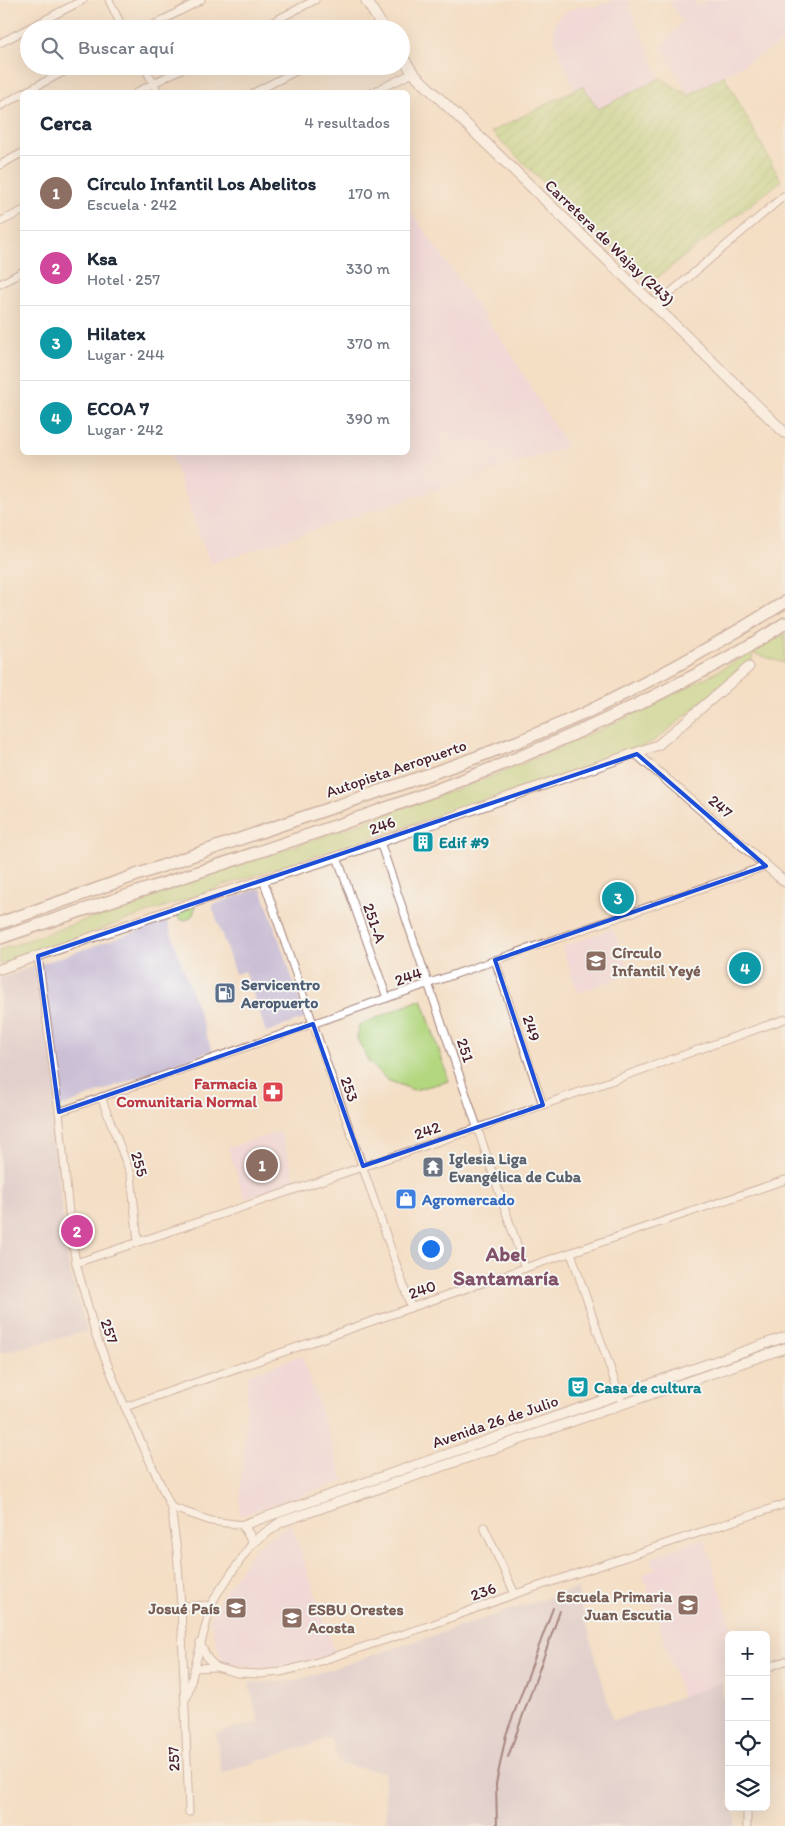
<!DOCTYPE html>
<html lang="es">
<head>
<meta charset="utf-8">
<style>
	:root { --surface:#fff; --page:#f6f6f7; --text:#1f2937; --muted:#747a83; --line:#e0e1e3; --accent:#7c3aed }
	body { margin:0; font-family:Itim,sans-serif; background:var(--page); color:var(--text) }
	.controls { position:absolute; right:15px; bottom:15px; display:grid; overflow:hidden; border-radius:8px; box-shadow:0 5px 20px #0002 }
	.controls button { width:45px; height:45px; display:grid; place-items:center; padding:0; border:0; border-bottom:1px solid var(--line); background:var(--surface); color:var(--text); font:25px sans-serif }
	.you { position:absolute; left:430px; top:1248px; width:18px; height:18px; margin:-12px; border:4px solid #fff; border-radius:50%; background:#1a73e8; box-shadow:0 0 0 8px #1a73e833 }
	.badge { display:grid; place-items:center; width:32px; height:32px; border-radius:50%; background:var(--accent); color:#fff; font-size:16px; font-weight:700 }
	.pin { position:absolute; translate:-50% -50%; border:2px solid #fff; box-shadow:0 1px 5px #0006 }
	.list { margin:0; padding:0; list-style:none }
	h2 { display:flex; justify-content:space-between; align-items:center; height:65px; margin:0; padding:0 20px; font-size:21px }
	h2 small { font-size:16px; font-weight:400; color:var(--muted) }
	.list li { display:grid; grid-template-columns:32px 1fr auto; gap:15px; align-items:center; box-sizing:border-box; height:75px; padding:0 20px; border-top:1px solid var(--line) }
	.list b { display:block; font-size:19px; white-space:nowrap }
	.list p { margin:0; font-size:16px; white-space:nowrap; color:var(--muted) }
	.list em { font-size:16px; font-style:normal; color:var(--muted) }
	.icon { flex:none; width:28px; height:28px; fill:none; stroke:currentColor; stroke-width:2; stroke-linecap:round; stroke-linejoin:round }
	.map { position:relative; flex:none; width:785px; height:1826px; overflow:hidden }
	.search { position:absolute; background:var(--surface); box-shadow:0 5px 20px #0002; left:20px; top:20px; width:390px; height:55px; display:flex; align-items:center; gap:12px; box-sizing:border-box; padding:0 18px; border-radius:28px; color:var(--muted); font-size:19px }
	.panel { position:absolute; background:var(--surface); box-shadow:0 5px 20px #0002; left:20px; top:90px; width:390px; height:365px; border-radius:8px }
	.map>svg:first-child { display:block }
</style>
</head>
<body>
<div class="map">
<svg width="785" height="1826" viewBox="0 0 785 1826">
	<defs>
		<pattern id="garden-furrows" width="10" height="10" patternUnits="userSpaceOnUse" patternTransform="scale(1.25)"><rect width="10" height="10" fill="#b3d77f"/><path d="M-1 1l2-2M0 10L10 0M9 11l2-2" fill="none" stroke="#9bb86e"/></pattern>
	</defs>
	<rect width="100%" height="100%" fill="#f6f6f2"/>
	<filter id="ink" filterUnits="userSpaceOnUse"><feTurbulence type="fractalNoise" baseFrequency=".02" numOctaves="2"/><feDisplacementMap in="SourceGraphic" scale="10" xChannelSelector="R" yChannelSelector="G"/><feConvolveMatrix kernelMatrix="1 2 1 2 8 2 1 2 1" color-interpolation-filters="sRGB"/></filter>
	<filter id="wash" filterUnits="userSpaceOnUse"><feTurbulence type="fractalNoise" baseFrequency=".0096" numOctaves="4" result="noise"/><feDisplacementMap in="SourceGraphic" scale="20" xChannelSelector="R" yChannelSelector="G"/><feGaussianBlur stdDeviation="1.12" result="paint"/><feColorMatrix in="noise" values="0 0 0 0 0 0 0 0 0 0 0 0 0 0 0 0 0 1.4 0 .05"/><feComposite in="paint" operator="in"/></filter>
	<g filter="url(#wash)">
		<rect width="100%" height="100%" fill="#f4dec4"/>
		<!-- built -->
		<g fill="#ecd1ea">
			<polygon points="615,0 629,0 629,6 660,78 598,109 583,87 575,90 554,40 554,33 555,24 559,17 565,12 585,5 592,8"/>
			<polygon points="673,0 694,0 697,6 707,0 785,0 785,41 689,95 661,47 683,22 670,2"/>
			<polygon points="408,207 511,354 567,447 238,555 210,563 170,453 408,452"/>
			<polygon points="613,928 630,974 578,993 562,947"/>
			<polygon points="280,1131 296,1181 245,1198 228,1148"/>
			<polygon points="302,1355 344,1481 239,1516 248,1375"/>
			<polygon points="291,1524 335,1652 298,1665 279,1668 223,1664 209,1619 221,1597 256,1547"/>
			<polygon points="704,1538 734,1635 729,1635 729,1672 723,1674 722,1682 682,1697 643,1574 655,1570 650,1558"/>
		</g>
		<!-- industrial -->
		<g fill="#cbbfd5">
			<polygon points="261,888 306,1018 266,1032 245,971 235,974 212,905"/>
			<polygon points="167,921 212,1051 143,1075 51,1111 69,1269 87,1331 0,1353 0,978"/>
			<polygon points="577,1588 613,1721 722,1682 729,1750 729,1807 734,1807 736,1826 387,1826 384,1772 339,1764 331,1738 221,1773 216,1733 259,1722 249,1683 295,1681"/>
		</g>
		<!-- grass -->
		<g fill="#b3d77f" stroke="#7e7b55">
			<path d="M785 633V663L752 653V661L657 739 640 748 509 793 231 883 0 965V950L488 778C590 736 690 690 785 633Z"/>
			<path d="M195 906C195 915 188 923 179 919L176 912Z"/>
			<polygon points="422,999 449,1081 414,1090 387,1080 369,1062 357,1038 359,1025"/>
		</g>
		<!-- garden -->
		<polygon fill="url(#garden-furrows)" stroke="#7e7b55" points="724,75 781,181 650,283 491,132 583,86 598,109 660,78 689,95"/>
	</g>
	<g filter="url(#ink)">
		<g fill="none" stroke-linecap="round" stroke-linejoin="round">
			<!-- minor casing -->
			<g stroke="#9f7e78" stroke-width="9">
				<g id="minor">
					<polyline points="109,0 123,29"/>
					<polyline points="146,29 201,0"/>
					<polyline points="259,29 315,0"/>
					<polyline points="0,43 83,0"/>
					<polyline points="144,66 158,92"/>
					<polyline points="25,92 75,66"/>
					<polyline points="137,92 187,66"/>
					<polyline points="255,92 306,66"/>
					<polyline points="373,92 413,73"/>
					<polyline points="0,106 22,94"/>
					<polyline points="0,165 22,153"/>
					<polyline points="0,222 22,211"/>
					<polyline points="0,284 22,272"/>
					<polyline points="655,306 785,195"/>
					<polyline points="380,842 525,1268"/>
					<polyline points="337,857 387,998"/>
					<polyline points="263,879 411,1307"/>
					<polyline points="38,956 59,1112 71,1233 76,1263 96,1336 125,1407 171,1507 177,1551 181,1606 189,1812"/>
					<polyline points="495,960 543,1105"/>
					<polyline points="101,1097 131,1175 138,1242"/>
					<polyline points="59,1112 766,866"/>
					<polyline points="571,1253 622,1403"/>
					<polyline points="76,1263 478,1128 785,1019"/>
					<polyline points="125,1407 525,1268 785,1180"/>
					<polyline points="171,1507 211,1521 243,1525"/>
					<polyline points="484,1527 515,1594"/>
					<polyline points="181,1606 211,1605 217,1594 253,1542"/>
					<polyline points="200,1643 208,1659 216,1667 237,1673 260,1674 280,1672 305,1666 431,1625 515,1594 785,1504"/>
					<polyline points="195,1668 216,1667"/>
					<polyline points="766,1668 785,1661"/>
					<polyline points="187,1697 211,1605"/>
					<polyline points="747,1807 747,1826"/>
				</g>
			</g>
			<!-- tertiary casing -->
			<g stroke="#9f7e78" stroke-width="11">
				<g id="tertiary">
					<polyline points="637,754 785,882"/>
					<polyline points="0,969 209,897 337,857 658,745 749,667"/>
					<polyline points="785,1337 243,1525 253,1542 281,1522 785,1348"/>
				</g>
			</g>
			<!-- secondary casing -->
			<g stroke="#9f7e78" stroke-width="12">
				<g id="secondary">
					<polyline points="366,0 384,29"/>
					<polyline points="401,55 413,73 680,330 785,433"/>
				</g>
			</g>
			<!-- trunk casing -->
			<g stroke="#9f7e78" stroke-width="14">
				<g id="trunk">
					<path d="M0 923C106 886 212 848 319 812 409 781 500 752 587 712 656 679 721 642 785 602"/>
					<path d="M0 938C121 897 243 858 364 816 470 779 574 738 674 686 712 667 750 647 785 623"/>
				</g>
			</g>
			<!-- minor -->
			<use href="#minor" stroke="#fff" stroke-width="7"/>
			<!-- tertiary -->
			<use href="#tertiary" stroke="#fff" stroke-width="9"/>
			<!-- secondary -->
			<use href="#secondary" stroke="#fff" stroke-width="10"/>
			<!-- trunk -->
			<use href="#trunk" stroke="#fff" stroke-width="11"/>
			<!-- rail -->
			<g stroke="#4a1f2b" stroke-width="2">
				<polyline points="508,1757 560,1611"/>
				<polyline points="497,1826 496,1784 506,1735 553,1608"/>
			</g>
		</g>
	</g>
	<!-- marked area -->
	<path d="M0 0H785V1826H0ZM637 754 766 866 495 960 543 1105 363 1166 313 1024 59 1112 38 956Z" fill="#f4dec4" fill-opacity=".55" fill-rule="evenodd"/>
	<path fill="none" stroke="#1d4ed8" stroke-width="4" stroke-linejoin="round" d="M637 754 766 866 495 960 543 1105 363 1166 313 1024 59 1112 38 956Z"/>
	<!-- icons -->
	<defs>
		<g id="building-square" transform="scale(1.125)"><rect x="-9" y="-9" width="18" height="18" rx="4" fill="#0f9aa8" stroke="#f6f6f2"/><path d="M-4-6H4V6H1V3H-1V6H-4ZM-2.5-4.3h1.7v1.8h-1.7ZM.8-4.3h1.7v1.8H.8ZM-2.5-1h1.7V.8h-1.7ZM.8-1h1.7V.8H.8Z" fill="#fff"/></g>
		<g id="school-square" transform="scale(1.125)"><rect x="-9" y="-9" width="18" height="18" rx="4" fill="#8d6e63" stroke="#f6f6f2"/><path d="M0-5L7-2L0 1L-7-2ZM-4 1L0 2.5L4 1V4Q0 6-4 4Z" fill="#fff"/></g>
		<g id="fuel-square" transform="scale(1.125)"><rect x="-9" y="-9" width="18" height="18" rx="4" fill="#5c6f8a" stroke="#f6f6f2"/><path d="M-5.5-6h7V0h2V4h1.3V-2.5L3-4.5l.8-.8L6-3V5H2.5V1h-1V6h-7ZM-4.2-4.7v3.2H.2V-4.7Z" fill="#fff"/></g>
		<g id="pharmacy-square" transform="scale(1.125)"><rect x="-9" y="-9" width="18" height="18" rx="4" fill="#e0444e" stroke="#f6f6f2"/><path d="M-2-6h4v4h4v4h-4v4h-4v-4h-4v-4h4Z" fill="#fff"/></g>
		<g id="temple-square" transform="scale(1.125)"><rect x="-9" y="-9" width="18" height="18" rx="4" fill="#6b7280" stroke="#f6f6f2"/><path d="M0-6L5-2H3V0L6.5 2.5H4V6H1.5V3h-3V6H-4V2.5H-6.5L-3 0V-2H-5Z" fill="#fff"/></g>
		<g id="shop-square" transform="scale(1.125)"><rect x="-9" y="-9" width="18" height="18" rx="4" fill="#3f7fe0" stroke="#f6f6f2"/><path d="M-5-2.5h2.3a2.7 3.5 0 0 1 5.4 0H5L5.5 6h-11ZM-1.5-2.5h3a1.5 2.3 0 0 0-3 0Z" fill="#fff"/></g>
		<g id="theatre-square" transform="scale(1.125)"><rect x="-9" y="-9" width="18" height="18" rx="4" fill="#0f9aa8" stroke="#f6f6f2"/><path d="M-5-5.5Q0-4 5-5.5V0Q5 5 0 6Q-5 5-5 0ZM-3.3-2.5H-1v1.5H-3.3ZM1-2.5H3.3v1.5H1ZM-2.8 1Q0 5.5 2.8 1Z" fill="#fff"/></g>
	</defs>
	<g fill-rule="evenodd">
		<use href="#building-square" x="423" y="842"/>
		<use href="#school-square" x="596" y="961"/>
		<use href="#fuel-square" x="225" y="993"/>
		<use href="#pharmacy-square" x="273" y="1092"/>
		<use href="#temple-square" x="433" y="1167"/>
		<use href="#shop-square" x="406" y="1199"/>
		<use href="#theatre-square" x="578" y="1387"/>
		<use href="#school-square" x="688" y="1605"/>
		<use href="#school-square" x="236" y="1608"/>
		<use href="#school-square" x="292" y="1618"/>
	</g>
	<g text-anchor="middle" stroke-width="4" stroke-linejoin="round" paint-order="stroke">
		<!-- street labels -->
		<g font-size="16" fill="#4a1f2b" stroke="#f6f6f2">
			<text transform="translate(610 242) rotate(44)" y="6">Carretera de Wajay (243)</text>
			<text transform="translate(396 768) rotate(-19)" y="6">Autopista Aeropuerto</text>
			<text transform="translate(721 806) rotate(41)" y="6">247</text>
			<text transform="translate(382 825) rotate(-19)" y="6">246</text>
			<text transform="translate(375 923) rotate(71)" y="6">251-A</text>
			<text transform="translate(408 976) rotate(-19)" y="6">244</text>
			<text transform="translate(532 1028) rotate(72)" y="6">249</text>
			<text transform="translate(466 1050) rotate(71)" y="6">251</text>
			<text transform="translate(350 1089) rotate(71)" y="6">253</text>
			<text transform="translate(427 1130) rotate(-19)" y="6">242</text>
			<text transform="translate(140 1164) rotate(74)" y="6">255</text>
			<text transform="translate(422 1289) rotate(-19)" y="6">240</text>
			<text transform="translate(110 1331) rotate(71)" y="6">257</text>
			<text transform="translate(495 1421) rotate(-19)" y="6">Avenida 26 de Julio</text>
			<text transform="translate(483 1591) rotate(-20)" y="6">236</text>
			<text transform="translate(173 1759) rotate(-92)" y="6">257</text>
		</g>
		<!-- culture labels -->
		<g font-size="16" font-weight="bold" fill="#0d838f" stroke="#f6f6f2" text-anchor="start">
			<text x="439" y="848">Edif #9</text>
			<text x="594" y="1393">Casa de cultura</text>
		</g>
		<!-- education labels -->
		<g font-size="16" font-weight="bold" fill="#785e54" stroke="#f6f6f2" text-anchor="start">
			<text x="612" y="958">Círculo<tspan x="612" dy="18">Infantil Yeyé</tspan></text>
			<text x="672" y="1602" text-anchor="end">Escuela Primaria<tspan x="672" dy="18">Juan Escutia</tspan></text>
			<text x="220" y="1614" text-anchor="end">Josué País</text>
			<text x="308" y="1615">ESBU Orestes<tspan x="308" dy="18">Acosta</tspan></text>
		</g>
		<!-- service labels -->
		<g font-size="16" font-weight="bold" fill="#4e5e75" stroke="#f6f6f2" text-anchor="start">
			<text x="241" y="990">Servicentro<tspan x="241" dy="18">Aeropuerto</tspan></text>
		</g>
		<!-- health labels -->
		<g font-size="16" font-weight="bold" fill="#be3a42" stroke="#f6f6f2" text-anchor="end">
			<text x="257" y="1089">Farmacia<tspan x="257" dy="18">Comunitaria Normal</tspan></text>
		</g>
		<!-- worship labels -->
		<g font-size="16" font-weight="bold" fill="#5b616d" stroke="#f6f6f2" text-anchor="start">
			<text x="449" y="1164">Iglesia Liga<tspan x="449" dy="18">Evangélica de Cuba</tspan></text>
		</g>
		<!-- shop labels -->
		<g font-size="16" font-weight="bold" fill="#366cbe" stroke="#f6f6f2" text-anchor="start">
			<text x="422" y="1205">Agromercado</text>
		</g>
		<!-- district labels -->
		<g font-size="21" font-weight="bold" fill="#805168" stroke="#f6f6f2">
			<text x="506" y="1261">Abel<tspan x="506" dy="24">Santamaría</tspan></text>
		</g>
	</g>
</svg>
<div class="controls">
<button>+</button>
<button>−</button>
<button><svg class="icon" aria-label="locate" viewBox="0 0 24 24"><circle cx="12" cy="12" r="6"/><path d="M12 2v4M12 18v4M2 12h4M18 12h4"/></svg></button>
<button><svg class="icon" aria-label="layers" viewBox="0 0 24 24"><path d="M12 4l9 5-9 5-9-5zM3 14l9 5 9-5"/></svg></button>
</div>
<div class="you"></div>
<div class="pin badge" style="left:262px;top:1165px;background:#8d6e63">1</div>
<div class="pin badge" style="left:77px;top:1231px;background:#d1479c">2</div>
<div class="pin badge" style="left:618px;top:898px;background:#0f9aa8">3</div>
<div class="pin badge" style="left:745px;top:968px;background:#0f9aa8">4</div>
<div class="search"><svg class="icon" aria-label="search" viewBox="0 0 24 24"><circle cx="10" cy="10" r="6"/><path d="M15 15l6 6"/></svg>Buscar aquí</div>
<section class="panel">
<h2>Cerca<small>4 resultados</small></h2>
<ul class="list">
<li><span class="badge" style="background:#8d6e63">1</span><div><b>Círculo Infantil Los Abelitos</b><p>Escuela · 242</p></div><em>170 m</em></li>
<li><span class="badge" style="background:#d1479c">2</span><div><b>Ksa</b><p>Hotel · 257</p></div><em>330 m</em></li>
<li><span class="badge" style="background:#0f9aa8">3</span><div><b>Hilatex</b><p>Lugar · 244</p></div><em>370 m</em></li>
<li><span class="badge" style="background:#0f9aa8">4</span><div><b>ECOA 7</b><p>Lugar · 242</p></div><em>390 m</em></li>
</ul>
</section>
</div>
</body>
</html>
